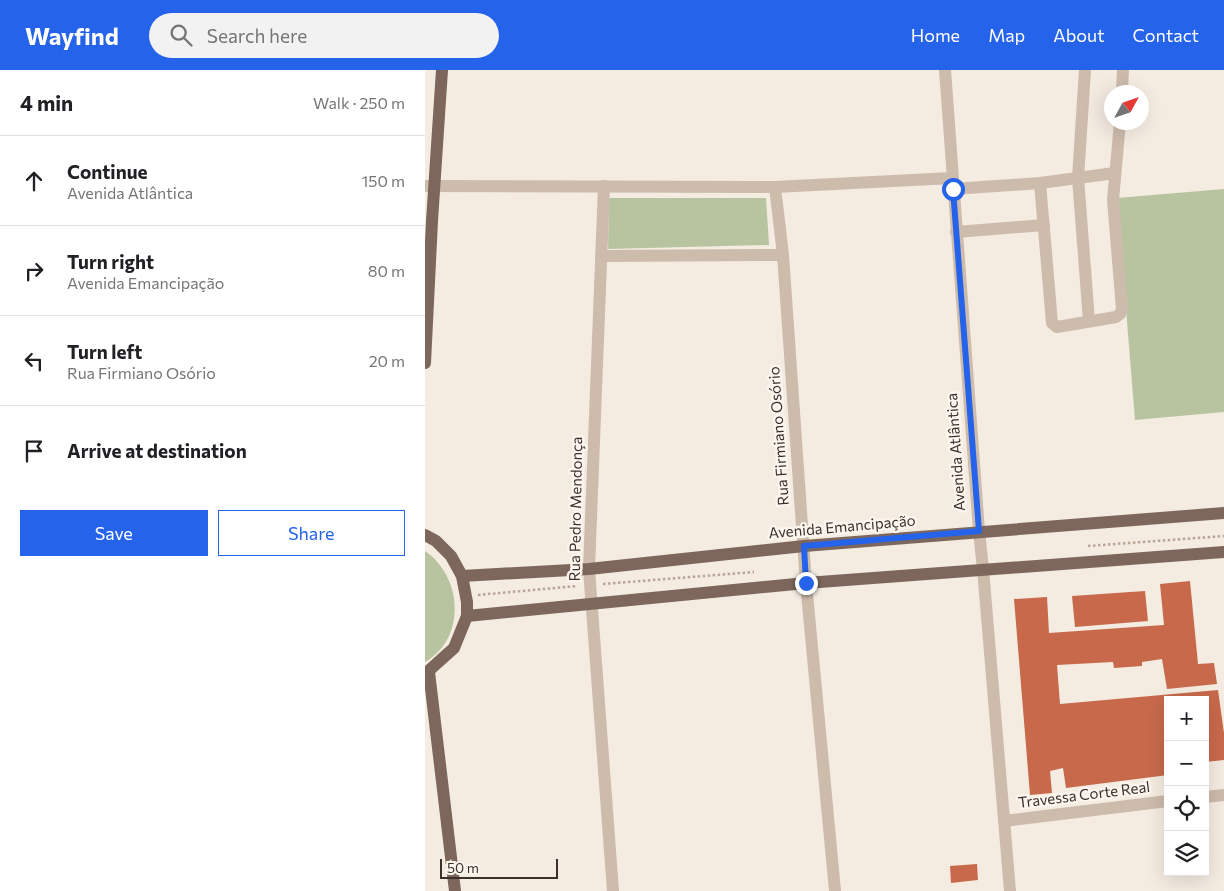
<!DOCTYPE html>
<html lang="en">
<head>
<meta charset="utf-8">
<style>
	:root { --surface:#fff; --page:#f2f2f2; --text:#202124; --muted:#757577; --line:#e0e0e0; --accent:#2563eb }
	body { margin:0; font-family:Commissioner,sans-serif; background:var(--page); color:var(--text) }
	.controls { position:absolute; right:15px; bottom:15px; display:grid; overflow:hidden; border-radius:0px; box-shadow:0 5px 20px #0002 }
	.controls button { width:45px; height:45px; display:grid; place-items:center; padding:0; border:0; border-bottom:1px solid var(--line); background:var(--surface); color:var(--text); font:25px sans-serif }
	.compass { position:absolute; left:679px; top:15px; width:45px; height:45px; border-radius:50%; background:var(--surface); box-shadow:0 5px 20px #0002; rotate:50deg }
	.scale { position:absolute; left:15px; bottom:12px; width:118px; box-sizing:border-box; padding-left:5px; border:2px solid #3b302b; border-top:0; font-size:14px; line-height:18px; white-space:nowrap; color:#3b302b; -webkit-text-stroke:4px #fbf5ee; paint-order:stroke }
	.stop { position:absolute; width:15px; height:15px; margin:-11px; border:4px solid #2563eb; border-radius:50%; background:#fff }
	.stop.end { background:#2563eb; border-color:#fff; box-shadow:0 1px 5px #0008 }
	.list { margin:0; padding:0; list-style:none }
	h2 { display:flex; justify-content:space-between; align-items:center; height:65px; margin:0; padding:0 20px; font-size:21px }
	h2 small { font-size:16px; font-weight:400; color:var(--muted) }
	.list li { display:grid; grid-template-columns:32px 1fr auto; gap:15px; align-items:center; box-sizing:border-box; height:90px; padding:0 20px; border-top:1px solid var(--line) }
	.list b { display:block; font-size:19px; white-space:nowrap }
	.list p { margin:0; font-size:16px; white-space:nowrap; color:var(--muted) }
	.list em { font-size:16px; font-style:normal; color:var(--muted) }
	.actions { display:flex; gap:10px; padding:15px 20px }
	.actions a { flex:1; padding:11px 0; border:1px solid var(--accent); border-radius:0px; text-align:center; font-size:18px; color:var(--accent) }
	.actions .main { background:var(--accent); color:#fff }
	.icon { flex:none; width:28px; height:28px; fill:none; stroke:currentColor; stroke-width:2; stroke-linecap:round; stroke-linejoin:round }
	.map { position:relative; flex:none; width:799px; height:821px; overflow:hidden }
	header { display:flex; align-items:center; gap:30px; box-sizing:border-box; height:70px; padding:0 25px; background:var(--accent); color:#fff }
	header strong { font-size:24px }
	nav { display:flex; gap:28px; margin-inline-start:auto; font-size:18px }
	.search { width:350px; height:45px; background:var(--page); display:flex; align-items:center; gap:12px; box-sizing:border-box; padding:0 18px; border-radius:28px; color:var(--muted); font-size:19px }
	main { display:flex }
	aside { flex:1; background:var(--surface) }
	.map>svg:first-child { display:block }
</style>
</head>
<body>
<header>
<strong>Wayfind</strong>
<div class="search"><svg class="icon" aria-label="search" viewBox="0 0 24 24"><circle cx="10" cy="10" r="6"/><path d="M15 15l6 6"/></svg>Search here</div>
<nav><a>Home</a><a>Map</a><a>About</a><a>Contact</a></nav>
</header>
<main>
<aside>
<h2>4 min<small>Walk · 250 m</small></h2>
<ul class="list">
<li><svg class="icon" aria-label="ahead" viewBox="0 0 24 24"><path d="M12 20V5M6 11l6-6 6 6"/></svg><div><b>Continue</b><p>Avenida Atlântica</p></div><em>150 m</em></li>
<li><svg class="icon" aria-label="right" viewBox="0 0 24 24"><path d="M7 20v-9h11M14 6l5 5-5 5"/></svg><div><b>Turn right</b><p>Avenida Emancipação</p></div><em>80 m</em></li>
<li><svg class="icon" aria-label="left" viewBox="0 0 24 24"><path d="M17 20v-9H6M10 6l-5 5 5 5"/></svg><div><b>Turn left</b><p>Rua Firmiano Osório</p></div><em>20 m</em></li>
<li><svg class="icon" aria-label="arrive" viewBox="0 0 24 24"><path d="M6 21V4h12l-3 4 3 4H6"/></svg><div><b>Arrive at destination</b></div></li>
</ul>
<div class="actions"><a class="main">Save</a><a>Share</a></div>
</aside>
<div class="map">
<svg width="799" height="821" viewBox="0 0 799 821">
	<rect width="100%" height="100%" fill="#f4ebe1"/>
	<!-- green -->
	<g fill="#b8c4a0">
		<polygon points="799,119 799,342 710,350 692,128"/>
		<polygon points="184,128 341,128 344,175 183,179"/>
		<path d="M0 481C37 506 42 568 0 592Z"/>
	</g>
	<!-- building -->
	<g fill="#c8694b">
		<polygon points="765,511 773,594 789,593 792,614 742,619 737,589 717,592 717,596 689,598 688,592 632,595 635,634 793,620 799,663 799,690 780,692 780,630 743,630 743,705 641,718 638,698 625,701 627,723 605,725 589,529 622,527 624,563 739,555 735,514"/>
		<polygon points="720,521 723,551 650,557 647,526"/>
		<polygon points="552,794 553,810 526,813 525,796"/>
	</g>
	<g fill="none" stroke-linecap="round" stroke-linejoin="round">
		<!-- path -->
		<g stroke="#b9a596" stroke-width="2.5" stroke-dasharray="2.5 2.5" stroke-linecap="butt">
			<polyline points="663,476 799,466"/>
			<polyline points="178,514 329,502"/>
			<polyline points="53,525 152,516"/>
		</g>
		<!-- minor -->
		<g stroke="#cdbbac" stroke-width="12">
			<polyline points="520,0 554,461 558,499 585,821"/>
			<polyline points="660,0 653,108 664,251"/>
			<polyline points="697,22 698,0"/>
			<polyline points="615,113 627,253 632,257 691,247 695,244 697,239 688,130 695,52"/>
			<polyline points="0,116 350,117 527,108"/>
			<polyline points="179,116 164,499 188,821"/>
			<polyline points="350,117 358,185 381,513 410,821"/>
			<polyline points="528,119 615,113 690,103"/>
			<polyline points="531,162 619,155"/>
			<polyline points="176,186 358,185"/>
			<polyline points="780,727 799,725"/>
			<polyline points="579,751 743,731"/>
		</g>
		<!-- major -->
		<g stroke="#7d675c" stroke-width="12">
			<polyline points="0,293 7,151 17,0"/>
			<polyline points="0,465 11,471 26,486 37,506 42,532 42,546 29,578 0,604"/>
			<polyline points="37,506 164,499 379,476 799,443"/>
			<polyline points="42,546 381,513 799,482"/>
			<polyline points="4,602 30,821"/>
		</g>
	</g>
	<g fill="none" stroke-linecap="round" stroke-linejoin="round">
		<!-- route -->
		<polyline stroke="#2563eb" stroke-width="6" points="381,513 379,476 554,461 528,119"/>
	</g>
	<g text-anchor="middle" stroke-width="5" stroke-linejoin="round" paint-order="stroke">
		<!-- street labels -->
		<g font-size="15" fill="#3b302b" stroke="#fbf5ee">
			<text transform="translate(354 366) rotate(-94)" y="5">Rua Firmiano Osório</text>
			<text transform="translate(531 382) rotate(-94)" y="5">Avenida Atlântica</text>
			<text transform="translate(151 439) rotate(-89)" y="5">Rua Pedro Mendonça</text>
			<text transform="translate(417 457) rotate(-5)" y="5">Avenida Emancipação</text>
			<text transform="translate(659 725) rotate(-7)" y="5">Travessa Corte Real</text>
		</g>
	</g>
</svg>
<div class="controls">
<button>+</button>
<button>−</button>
<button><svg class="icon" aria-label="locate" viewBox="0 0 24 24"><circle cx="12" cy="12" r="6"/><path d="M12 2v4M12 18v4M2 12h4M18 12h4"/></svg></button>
<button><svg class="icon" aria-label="layers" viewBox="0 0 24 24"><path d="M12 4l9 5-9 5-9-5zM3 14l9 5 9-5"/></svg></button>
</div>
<svg class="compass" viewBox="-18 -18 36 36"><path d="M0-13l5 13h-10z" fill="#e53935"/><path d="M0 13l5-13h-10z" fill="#757577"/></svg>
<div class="scale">50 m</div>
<div class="stop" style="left:528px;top:119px"></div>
<div class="stop end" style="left:381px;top:513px"></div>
</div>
</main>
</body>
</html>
